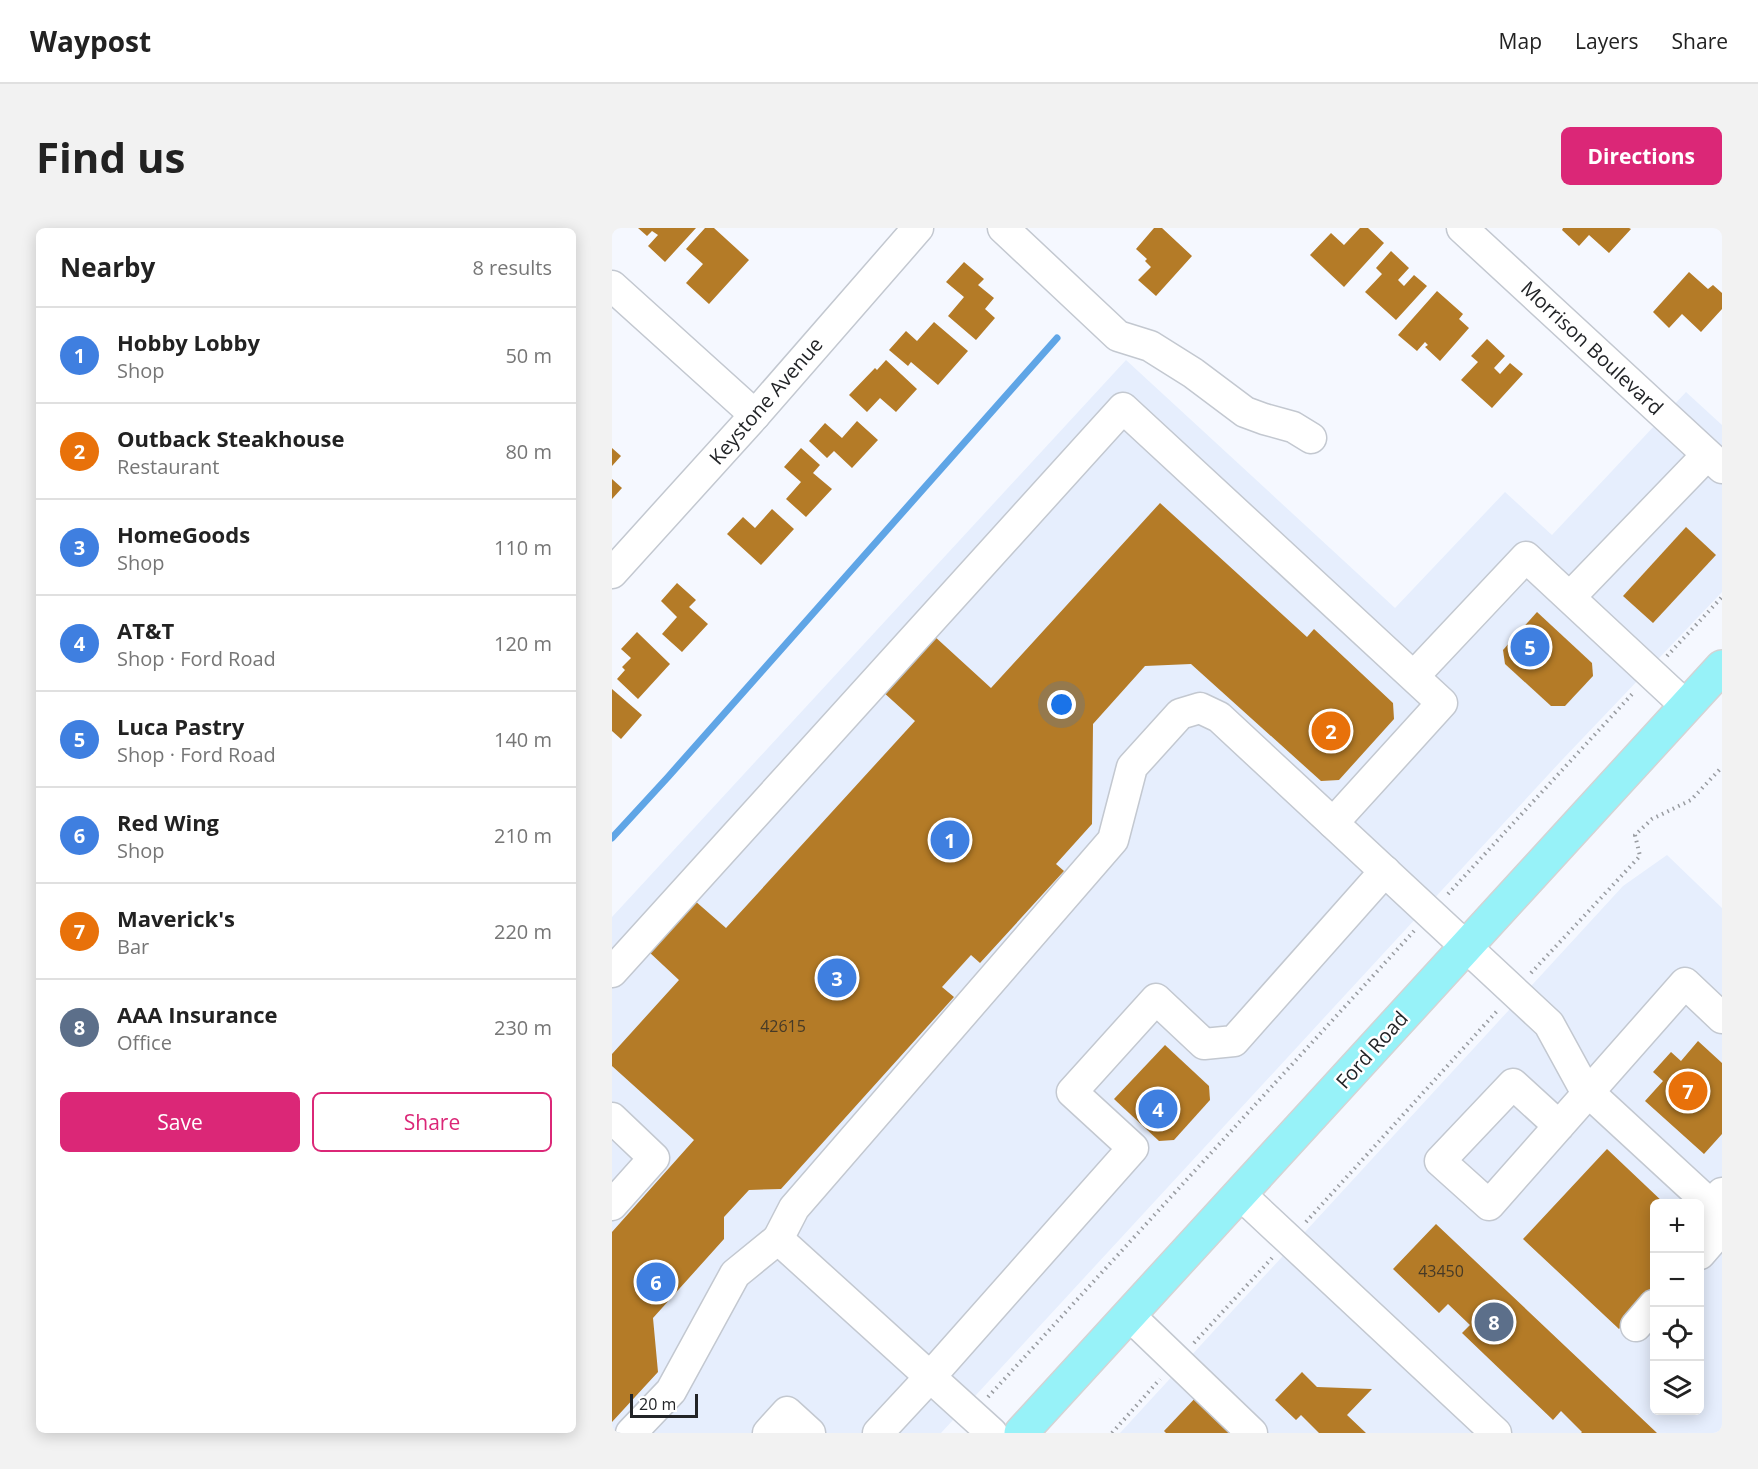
<!DOCTYPE html>
<html lang="en">
<head>
<meta charset="utf-8">
<style>
	:root { --surface:#fff; --page:#f2f2f2; --text:#222; --muted:#767676; --line:#e0e0e0; --accent:#db2777 }
	body { margin:0; font-family:"Open Sans",sans-serif; background:var(--page); color:var(--text) }
	.controls { position:absolute; right:18px; bottom:18px; display:grid; overflow:hidden; border-radius:9px; box-shadow:0 3px 15px #0003 }
	.controls button { width:54px; height:54px; display:grid; place-items:center; padding:0; border:0; border-bottom:2px solid var(--line); background:var(--surface); color:var(--text); font:30px sans-serif }
	.scale { position:absolute; left:18px; bottom:15px; width:68px; box-sizing:border-box; padding-left:6px; border:3px solid #222427; border-top:0; font-size:16px; line-height:21px; white-space:nowrap; color:#222427; -webkit-text-stroke:4px #fff; paint-order:stroke }
	.you { position:absolute; left:450px; top:477px; width:21px; height:21px; margin:-15px; border:4px solid #fff; border-radius:50%; background:#1a73e8; box-shadow:0 0 0 9px #1a73e833 }
	.badge { display:grid; place-items:center; width:39px; height:39px; border-radius:50%; background:var(--accent); color:#fff; font-size:20px; font-weight:700 }
	.pin { position:absolute; translate:-50% -50%; border:3px solid #fff; box-shadow:0 2px 6px #0006 }
	.list { margin:0; padding:0; list-style:none }
	h2 { display:flex; justify-content:space-between; align-items:center; height:78px; margin:0; padding:0 24px; font-size:26px }
	h2 small { font-size:20px; font-weight:400; color:var(--muted) }
	.list li { display:grid; grid-template-columns:39px 1fr auto; gap:18px; align-items:center; box-sizing:border-box; height:96px; padding:0 24px; border-top:2px solid var(--line) }
	.list b { display:block; font-size:22px; white-space:nowrap }
	.list p { margin:0; font-size:20px; white-space:nowrap; color:var(--muted) }
	.list em { font-size:20px; font-style:normal; color:var(--muted) }
	.actions { display:flex; gap:12px; padding:18px 24px }
	.actions a { flex:1; padding:14px 0; border:2px solid var(--accent); border-radius:9px; text-align:center; font-size:21px; color:var(--accent) }
	.actions .main { background:var(--accent); color:#fff }
	.icon { flex:none; width:33px; height:33px; fill:none; stroke:currentColor; stroke-width:2; stroke-linecap:round; stroke-linejoin:round }
	.map { position:relative; flex:none; width:1110px; height:1205px; overflow:hidden; border-radius:9px }
	header { display:flex; align-items:center; gap:36px; box-sizing:border-box; height:84px; padding:0 30px; background:var(--surface); border-bottom:2px solid var(--line) }
	header strong { font-size:28px }
	nav { display:flex; gap:33px; margin-inline-start:auto; font-size:21px }
	.intro { display:flex; align-items:center; justify-content:space-between; box-sizing:border-box; height:144px; padding:0 36px }
	h1 { margin:0; font-size:42px }
	.button { padding:15px 27px; border-radius:9px; background:var(--accent); color:#fff; font-size:21px; font-weight:700 }
	main { display:flex; gap:36px; padding:0 36px }
	aside { flex:1; background:var(--surface); border-radius:9px; box-shadow:0 3px 15px #0003 }
	.map>svg:first-child { display:block }
</style>
</head>
<body>
<header>
<strong>Waypost</strong>
<nav><a>Map</a><a>Layers</a><a>Share</a></nav>
</header>
<div class="intro"><h1>Find us</h1><a class="button">Directions</a></div>
<main>
<aside>
<h2>Nearby<small>8 results</small></h2>
<ul class="list">
<li><span class="badge" style="background:#3f7fe0">1</span><div><b>Hobby Lobby</b><p>Shop</p></div><em>50 m</em></li>
<li><span class="badge" style="background:#e8710a">2</span><div><b>Outback Steakhouse</b><p>Restaurant</p></div><em>80 m</em></li>
<li><span class="badge" style="background:#3f7fe0">3</span><div><b>HomeGoods</b><p>Shop</p></div><em>110 m</em></li>
<li><span class="badge" style="background:#3f7fe0">4</span><div><b>AT&amp;T</b><p>Shop · Ford Road</p></div><em>120 m</em></li>
<li><span class="badge" style="background:#3f7fe0">5</span><div><b>Luca Pastry</b><p>Shop · Ford Road</p></div><em>140 m</em></li>
<li><span class="badge" style="background:#3f7fe0">6</span><div><b>Red Wing</b><p>Shop</p></div><em>210 m</em></li>
<li><span class="badge" style="background:#e8710a">7</span><div><b>Maverick's</b><p>Bar</p></div><em>220 m</em></li>
<li><span class="badge" style="background:#5c6f8a">8</span><div><b>AAA Insurance</b><p>Office</p></div><em>230 m</em></li>
</ul>
<div class="actions"><a class="main">Save</a><a>Share</a></div>
</aside>
<div class="map">
<svg width="1110" height="1205" viewBox="0 0 1110 1205">
	<rect width="100%" height="100%" fill="#f5f8ff"/>
	<!-- built -->
	<g fill="#e6eefd" fill-rule="evenodd">
		<polygon points="514,132 783,380 893,264 940,307 1074,164 1110,197 1110,364 949,533 329,1205 0,1205 0,689"/>
		<path d="M1055 627 1110 680V1205H508L1011 658ZM1042 976H1088V1182H1042Z"/>
	</g>
	<g fill="none" stroke-linecap="round" stroke-linejoin="round">
		<!-- stream -->
		<polyline stroke="#5fa5e6" stroke-width="7" points="0,610 56,549 445,110"/>
	</g>
	<!-- building -->
	<g fill="#b47b27">
		<polygon points="26,0 84,0 53,34 36,18 46,7 40,3 35,8"/>
		<polygon points="93,0 102,0 137,32 97,76 74,55 91,36 74,21"/>
		<polygon points="542,0 550,0 580,28 544,68 526,52 539,39 533,33 535,31 524,21"/>
		<polygon points="748,0 756,0 772,15 732,59 698,27 719,5 732,17"/>
		<polygon points="951,0 1017,0 1019,1 997,25 977,7 967,18 950,2"/>
		<polygon points="779,23 797,40 786,52 792,58 802,47 815,58 784,92 753,64 770,46 764,40"/>
		<polygon points="352,34 372,51 366,57 382,70 373,81 383,90 364,112 336,88 352,69 334,54"/>
		<polygon points="1077,44 1096,61 1101,57 1110,65 1110,81 1089,104 1070,86 1057,100 1041,84"/>
		<polygon points="825,63 851,86 847,91 857,100 828,133 813,119 816,117 813,114 805,123 786,107"/>
		<polygon points="322,94 356,123 326,157 299,134 296,138 277,122 294,103 305,113"/>
		<polygon points="875,111 893,128 882,140 888,146 898,135 911,146 880,180 849,152 866,134 859,128"/>
		<polygon points="274,132 305,161 284,184 268,170 255,184 237,167 263,140 265,142"/>
		<polygon points="245,193 266,212 240,240 222,223 215,230 197,213 213,195 230,210"/>
		<polygon points="0,220 9,228 0,238"/>
		<polygon points="189,220 208,237 201,245 220,261 194,289 174,271 189,254 172,239"/>
		<polygon points="0,251 10,260 0,271"/>
		<polygon points="548,275 695,409 702,401 781,475 782,491 727,552 709,553 579,436 533,438 481,496 480,596 444,636 452,643 368,735 359,727 330,759 342,769 169,961 137,962 112,989 112,1011 41,1090 46,1144 0,1194 0,1004 82,912 0,838 0,826 67,752 36,723 82,672 114,700 303,493 270,463 321,407 379,460"/>
		<polygon points="160,281 182,301 149,337 115,306 131,289 143,300"/>
		<polygon points="1074,299 1104,327 1041,395 1011,368"/>
		<polygon points="65,355 84,372 77,379 96,396 70,424 50,406 65,389 49,373"/>
		<polygon points="925,384 980,435 981,448 953,478 939,478 893,436 891,422"/>
		<polygon points="25,404 58,436 26,471 5,451 13,442 10,439 19,430 9,421"/>
		<polygon points="0,461 30,487 9,511 0,503"/>
		<polygon points="1086,813 1110,835 1110,906 1092,926 1033,873 1051,853 1041,844 1059,824 1069,833"/>
		<polygon points="553,817 597,858 598,872 562,912 547,913 502,871"/>
		<polygon points="995,921 1053,976 1042,976 1042,1063 1007,1101 911,1011"/>
		<polygon points="824,996 1045,1205 969,1205 970,1204 949,1183 941,1192 850,1105 858,1097 836,1076 827,1085 781,1041"/>
		<polygon points="690,1144 705,1159 760,1161 735,1187 754,1205 707,1205 689,1187 684,1192 663,1172"/>
		<polygon points="587,1166 628,1205 554,1205 552,1203"/>
	</g>
	<g fill="none" stroke-linecap="round" stroke-linejoin="round">
		<!-- minor casing -->
		<g stroke="#c3c8d0" stroke-width="33">
			<g id="minor">
				<polyline points="391,0 506,108 538,118 581,145 633,184 652,191 681,199 699,210"/>
				<polyline points="850,0 1110,240"/>
				<polyline points="0,58 143,187"/>
				<polyline points="0,345 143,187 306,0"/>
				<polyline points="958,369 1095,227"/>
				<polyline points="802,448 914,329 1074,478"/>
				<polyline points="0,744 511,180 830,475 721,595"/>
				<polyline points="0,890 42,930 0,977"/>
				<polyline points="947,898 901,856 828,933 877,977 1073,755 1110,790"/>
				<polyline points="628,966 884,1205"/>
				<polyline points="1088,1026 1106,1005 1099,977"/>
				<polyline points="517,1087 640,1205"/>
				<polyline points="1024,1098 1042,1077"/>
				<polyline points="19,1205 59,1163 123,1046 166,1011"/>
				<polyline points="156,1205 175,1184 198,1205"/>
				<polyline points="266,1205 318,1149 521,920 460,864 544,771 592,816 622,813 773,643"/>
				<polyline points="380,1205 166,1011 182,980 501,612 520,539 568,486 588,480 607,489 937,796 972,860 1099,977 1110,965"/>
			</g>
		</g>
		<!-- major casing -->
		<g stroke="#d3d3d4" stroke-width="36">
			<polyline id="major" points="409,1205 1110,439"/>
		</g>
		<!-- path -->
		<g stroke="#999ca1" stroke-width="4" stroke-dasharray="1.5 4.5" stroke-linecap="butt">
			<polyline points="1055,428 1110,369"/>
			<polyline points="836,666 1022,464"/>
			<polyline points="919,745 1028,628 1023,607 1040,591 1079,572 1110,539"/>
			<polyline points="694,994 886,782"/>
			<polyline points="582,1115 660,1030"/>
			<polyline points="376,1169 802,703"/>
			<polyline points="500,1205 548,1151"/>
		</g>
		<!-- minor -->
		<use href="#minor" stroke="#fff" stroke-width="30"/>
		<!-- major -->
		<use href="#major" stroke="#97f2f8" stroke-width="33"/>
	</g>
	<g text-anchor="middle" stroke-width="5" stroke-linejoin="round" paint-order="stroke">
		<!-- number labels -->
		<g font-size="16" fill="#463a27">
			<text x="171" y="804">42615</text>
			<text x="829" y="1049">43450</text>
		</g>
		<!-- street labels -->
		<g font-size="20" fill="#222427" stroke="#fff">
			<text transform="translate(980 120) rotate(43)" y="7">Morrison Boulevard</text>
			<text transform="translate(154 173) rotate(-49)" y="7">Keystone Avenue</text>
			<text transform="translate(760 822) rotate(-48)" y="7">Ford Road</text>
		</g>
	</g>
</svg>
<div class="controls">
<button>+</button>
<button>−</button>
<button><svg class="icon" aria-label="locate" viewBox="0 0 24 24"><circle cx="12" cy="12" r="6"/><path d="M12 2v4M12 18v4M2 12h4M18 12h4"/></svg></button>
<button><svg class="icon" aria-label="layers" viewBox="0 0 24 24"><path d="M12 4l9 5-9 5-9-5zM3 14l9 5 9-5"/></svg></button>
</div>
<div class="scale">20 m</div>
<div class="you"></div>
<div class="pin badge" style="left:338px;top:612px;background:#3f7fe0">1</div>
<div class="pin badge" style="left:719px;top:503px;background:#e8710a">2</div>
<div class="pin badge" style="left:225px;top:750px;background:#3f7fe0">3</div>
<div class="pin badge" style="left:546px;top:881px;background:#3f7fe0">4</div>
<div class="pin badge" style="left:918px;top:419px;background:#3f7fe0">5</div>
<div class="pin badge" style="left:44px;top:1054px;background:#3f7fe0">6</div>
<div class="pin badge" style="left:1076px;top:863px;background:#e8710a">7</div>
<div class="pin badge" style="left:882px;top:1094px;background:#5c6f8a">8</div>
</div>
</main>
</body>
</html>
